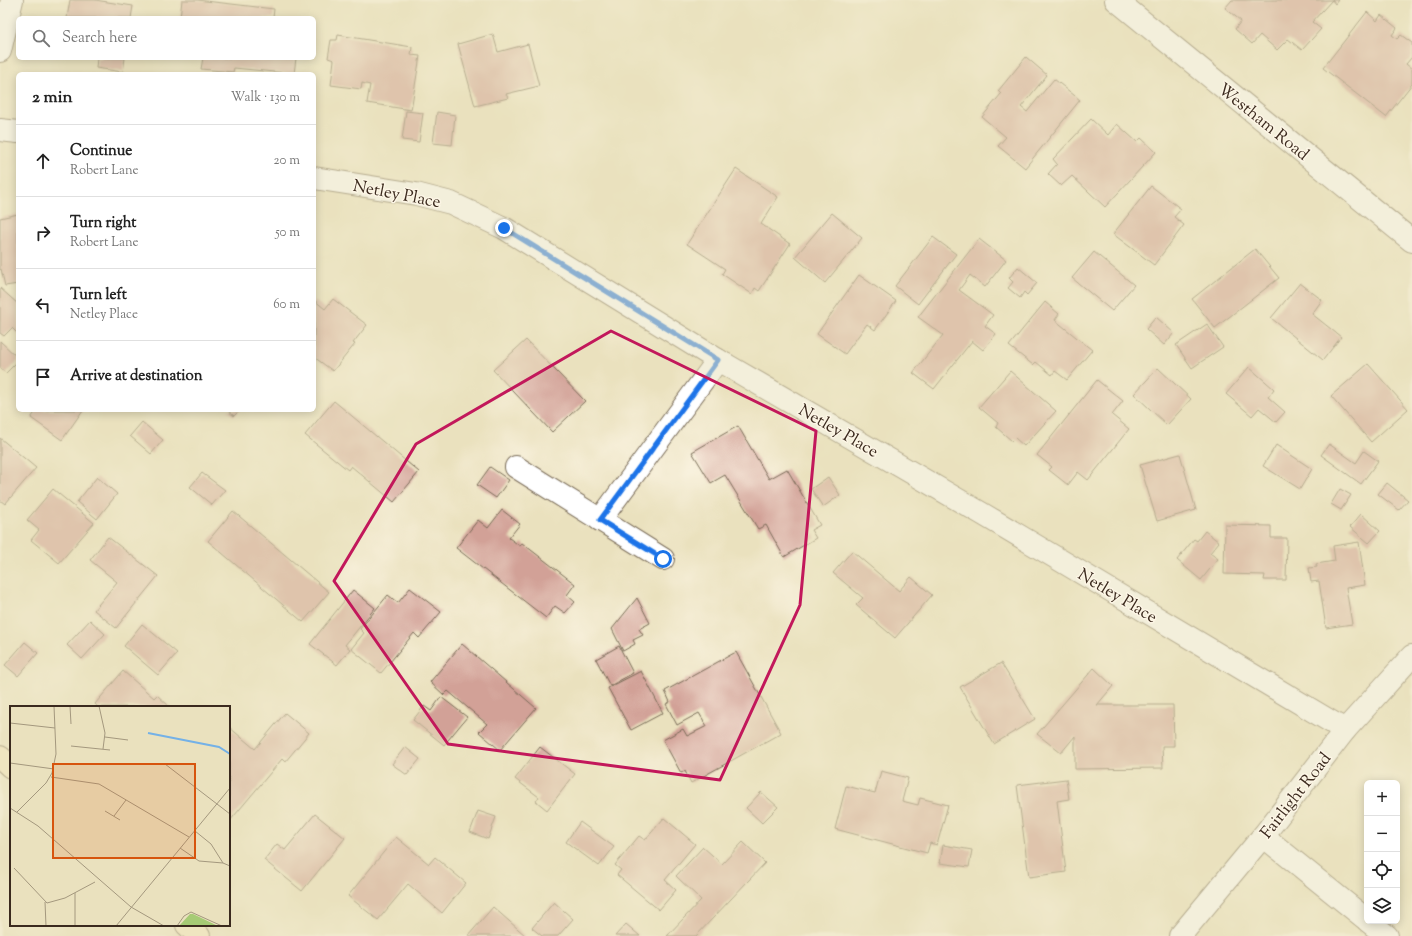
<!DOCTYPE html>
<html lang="en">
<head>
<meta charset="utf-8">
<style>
	:root { --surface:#fff; --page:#f6f6f6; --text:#222; --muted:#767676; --line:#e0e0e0 }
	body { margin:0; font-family:"Sorts Mill Goudy",serif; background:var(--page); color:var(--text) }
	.controls { position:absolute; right:12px; bottom:12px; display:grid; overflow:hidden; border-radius:6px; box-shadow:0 2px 10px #0003 }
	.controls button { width:36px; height:36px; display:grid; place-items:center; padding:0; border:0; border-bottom:1px solid var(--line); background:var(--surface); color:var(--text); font:20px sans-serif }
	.stop { position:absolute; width:12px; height:12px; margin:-9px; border:3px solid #1a73e8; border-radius:50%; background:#fff }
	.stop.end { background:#1a73e8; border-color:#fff; box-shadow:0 1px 4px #0008 }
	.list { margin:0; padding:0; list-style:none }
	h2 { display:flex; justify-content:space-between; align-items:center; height:52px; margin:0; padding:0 16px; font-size:17px }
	h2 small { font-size:13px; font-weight:400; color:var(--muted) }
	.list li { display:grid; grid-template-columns:26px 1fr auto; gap:12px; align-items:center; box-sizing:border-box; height:72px; padding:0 16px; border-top:1px solid var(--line) }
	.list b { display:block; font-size:15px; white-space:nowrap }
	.list p { margin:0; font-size:13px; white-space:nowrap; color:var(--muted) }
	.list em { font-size:13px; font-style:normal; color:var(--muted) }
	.icon { flex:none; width:22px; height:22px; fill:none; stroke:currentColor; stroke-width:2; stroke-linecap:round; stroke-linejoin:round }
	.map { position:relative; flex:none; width:1412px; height:936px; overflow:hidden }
	.search { position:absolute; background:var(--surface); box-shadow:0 2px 10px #0003; left:16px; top:16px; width:300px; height:44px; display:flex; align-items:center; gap:10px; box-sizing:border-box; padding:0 14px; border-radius:6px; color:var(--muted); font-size:15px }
	.panel { position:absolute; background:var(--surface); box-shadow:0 2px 10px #0003; left:16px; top:72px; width:300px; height:340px; border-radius:6px }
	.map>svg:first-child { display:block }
</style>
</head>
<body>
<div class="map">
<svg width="1412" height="936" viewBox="0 0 1412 936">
	<rect width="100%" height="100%" fill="#fcf5e5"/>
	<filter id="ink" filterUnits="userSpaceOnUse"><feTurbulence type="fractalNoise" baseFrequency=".025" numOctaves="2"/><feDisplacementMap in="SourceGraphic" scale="8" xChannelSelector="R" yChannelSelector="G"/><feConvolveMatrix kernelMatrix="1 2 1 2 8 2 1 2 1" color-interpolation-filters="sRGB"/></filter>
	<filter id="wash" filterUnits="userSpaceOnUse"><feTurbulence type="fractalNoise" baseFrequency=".012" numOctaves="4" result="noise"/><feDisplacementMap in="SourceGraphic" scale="16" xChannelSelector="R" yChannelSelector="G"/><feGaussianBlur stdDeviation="0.9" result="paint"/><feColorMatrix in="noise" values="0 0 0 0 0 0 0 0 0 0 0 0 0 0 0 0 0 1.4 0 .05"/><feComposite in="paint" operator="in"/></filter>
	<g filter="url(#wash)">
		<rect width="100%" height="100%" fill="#eae1be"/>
		<g id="blocks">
			<!-- building -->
			<g fill="#d2a197">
				<polygon points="70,0 95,0 133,6 131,18 67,18"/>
				<polygon points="182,0 197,0 274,9 273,18 180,18"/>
				<polygon points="1232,0 1338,0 1335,4 1332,0 1312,22 1321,29 1302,50 1288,39 1277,50 1260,35 1252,44 1235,29 1241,21 1225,8"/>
				<polygon points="1367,12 1377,21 1381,15 1397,28 1392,35 1397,39 1401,35 1412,43 1412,57 1406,64 1412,69 1412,84 1386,117 1323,68"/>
				<polygon points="493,34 498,52 528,44 539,86 506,94 508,98 475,106 458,44"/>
				<polygon points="338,35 412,47 411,55 420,56 411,110 367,103 370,85 362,83 361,89 331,85 334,60 328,58 331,40 337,40"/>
				<polygon points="1026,57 1047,75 1021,107 1027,112 1054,79 1080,100 1025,168 998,146 1006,137 982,117 1001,94 998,91"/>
				<polygon points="97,58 125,58 123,72 96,68"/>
				<polygon points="203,58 296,58 294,74 234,68 233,72 201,69"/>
				<polygon points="406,111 423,113 419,142 402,140"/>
				<polygon points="437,112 455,115 452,145 433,143"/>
				<polygon points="1091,119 1108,135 1117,124 1137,142 1141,138 1156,152 1105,207 1072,176 1061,186 1048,174 1057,164 1053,159"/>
				<polygon points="736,169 778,197 761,224 790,244 759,291 755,288 752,294 722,274 725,269 687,244"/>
				<polygon points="1151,186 1181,209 1174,217 1184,225 1154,265 1113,234"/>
				<polygon points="832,213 862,238 825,283 795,257"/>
				<polygon points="18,214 18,284 5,286 1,269 0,270 0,218"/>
				<polygon points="933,237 956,254 918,304 895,286"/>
				<polygon points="979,239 1006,260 985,287 970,275 959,290 993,315 985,326 996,334 983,350 972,341 934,389 913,373 943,335 918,317"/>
				<polygon points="1255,249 1279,278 1215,328 1192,299"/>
				<polygon points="1094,252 1134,285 1112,311 1072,278"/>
				<polygon points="1018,267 1037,283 1027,295 1024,292 1020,298 1008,288 1013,282 1009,278"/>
				<polygon points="859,275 896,301 875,330 867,324 845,354 817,334"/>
				<polygon points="1300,283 1322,300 1312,314 1341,337 1323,360 1271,318"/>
				<polygon points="0,288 18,304 18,334 12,328 4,336 0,333"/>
				<polygon points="333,299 367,325 353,343 355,344 333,371 314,357 314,300 325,309"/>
				<polygon points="1045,302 1059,314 1055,320 1092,350 1067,380 1055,371 1052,375 1036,362 1033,365 1009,346"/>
				<polygon points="1156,317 1174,333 1164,345 1146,329"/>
				<polygon points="1207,324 1223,347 1192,368 1176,345"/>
				<polygon points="526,340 585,401 552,432 493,370"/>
				<polygon points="0,341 18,358 18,361 6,373 0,368"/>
				<polygon points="1368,364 1408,409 1371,442 1331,396"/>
				<polygon points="1249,367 1274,389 1268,397 1285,412 1276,422 1259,408 1252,416 1226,394"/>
				<polygon points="1158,368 1191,399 1167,425 1134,394"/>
				<polygon points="1010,371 1056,411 1024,446 1015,438 1012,441 996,427 998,423 979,407"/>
				<polygon points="1097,380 1123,401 1112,415 1129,429 1088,480 1078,472 1068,485 1049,470 1052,467 1037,455"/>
				<polygon points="334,401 419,472 394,502 351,466 348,470 305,435"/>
				<polygon points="37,410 83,410 62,440 31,418"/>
				<polygon points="227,410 240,410 234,416"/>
				<polygon points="142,422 163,440 151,454 130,436"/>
				<polygon points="738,426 769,479 787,469 820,525 811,530 816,538 784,557 766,525 758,529 725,475 711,483 692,452"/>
				<polygon points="0,438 36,468 5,504 0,500"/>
				<polygon points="1329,444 1356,463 1364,451 1378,461 1361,484 1321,455"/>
				<polygon points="1276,445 1312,469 1300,489 1263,466"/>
				<polygon points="1180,454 1196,510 1157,521 1140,465"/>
				<polygon points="490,467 509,480 496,498 477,485"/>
				<polygon points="202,473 225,490 212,505 190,487"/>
				<polygon points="97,477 117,494 97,519 77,502"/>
				<polygon points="828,477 840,495 823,507 811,489"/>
				<polygon points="1387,483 1408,500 1399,510 1378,494"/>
				<polygon points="53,489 94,523 59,563 31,540 39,530 27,520"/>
				<polygon points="1340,489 1351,495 1341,510 1331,504"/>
				<polygon points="502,510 520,524 509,538 520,546 522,543 575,584 567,595 575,602 565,613 555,606 546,618 456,548 478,520 488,528"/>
				<polygon points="233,511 329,592 303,622 208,541"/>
				<polygon points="1361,514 1380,531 1369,543 1350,527"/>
				<polygon points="1225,525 1271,526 1271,538 1287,538 1286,580 1264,580 1265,575 1224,574"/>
				<polygon points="1205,531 1219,542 1210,553 1218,559 1201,580 1177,560 1194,539 1197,541"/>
				<polygon points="108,537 158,576 116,628 94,610 117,582 90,560"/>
				<polygon points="1359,542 1365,585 1346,588 1352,624 1326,628 1319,581 1311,582 1309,568 1317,567 1316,564 1335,561 1333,546"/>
				<polygon points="852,551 899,591 911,577 932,595 895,638 856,605 863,598 833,573"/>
				<polygon points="410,588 441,612 419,638 414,633 381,673 351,649 364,633 360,629 388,595 398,603"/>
				<polygon points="353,590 375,608 345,645 350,649 337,665 310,644"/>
				<polygon points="637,598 650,623 639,629 643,635 633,640 635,644 623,651 612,629"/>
				<polygon points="90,620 105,634 82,659 67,645"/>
				<polygon points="142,624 177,653 158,675 124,646"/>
				<polygon points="25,642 38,653 18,676 5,665"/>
				<polygon points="462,644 536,708 500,750 479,732 487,724 448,691 444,695 430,682"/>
				<polygon points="619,646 633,673 610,686 596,659"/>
				<polygon points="736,652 781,733 691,783 685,771 681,773 663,740 683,729 687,736 707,726 699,713 677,725 666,704 670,702 665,691"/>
				<polygon points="1001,663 1035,719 994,744 960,687"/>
				<polygon points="1094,668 1113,686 1097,705 1173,705 1174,746 1162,746 1163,768 1075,769 1075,736 1061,753 1037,734"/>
				<polygon points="123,671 154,698 157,695 170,707 98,707 95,704"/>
				<polygon points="641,671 663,713 631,730 608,688"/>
				<polygon points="441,697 467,717 444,745 413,720 424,706 431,711"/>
				<polygon points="285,713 309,733 285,762 282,759 229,822 229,727 255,749"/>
				<polygon points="405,747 420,759 407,775 392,764"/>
				<polygon points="540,747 575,774 547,810 536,801 539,797 515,779"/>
				<polygon points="881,771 908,778 902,801 918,805 920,798 948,805 937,845 930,843 927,853 835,829 846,786 875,793"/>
				<polygon points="1066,779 1069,799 1057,801 1066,872 1029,877 1017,785"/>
				<polygon points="761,792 778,807 762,823 746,808"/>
				<polygon points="478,811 496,817 488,839 470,832"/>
				<polygon points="315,814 345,838 302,891 264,860 277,844 285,850"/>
				<polygon points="664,818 695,844 665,880 676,890 659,910 617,875 621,870 615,865 639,836 645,840"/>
				<polygon points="580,822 614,847 599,866 566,842"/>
				<polygon points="396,837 429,864 435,857 466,883 442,913 408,884 378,920 348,896"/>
				<polygon points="743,842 765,863 696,936 667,936 701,900 676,876 703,847 722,864"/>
				<polygon points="943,845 972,850 969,867 940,863"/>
				<polygon points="554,902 573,919 558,936 542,936 532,928"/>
				<polygon points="493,907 526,936 468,936"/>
				<polygon points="626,924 640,936 615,936"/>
			</g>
		</g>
	</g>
	<g filter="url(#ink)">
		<use href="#blocks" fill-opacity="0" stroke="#786a56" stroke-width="1"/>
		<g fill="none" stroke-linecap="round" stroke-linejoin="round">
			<!-- street casing -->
			<g stroke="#786a56" stroke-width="24">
				<g id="street">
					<polyline points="1116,0 1412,241"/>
					<polyline points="0,51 12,0"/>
					<polyline points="0,130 18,132"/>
					<polyline points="314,178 416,194 451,203 504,228 718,360 981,513 1345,730"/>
					<polyline points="516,467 663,559"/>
					<polyline points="600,520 718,360"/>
					<polyline points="1263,836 1367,920"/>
					<polyline points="1368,921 1387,936"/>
					<polyline points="1180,936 1263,836 1345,730 1412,656"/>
				</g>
			</g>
			<!-- secondary casing -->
			<g stroke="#786a56" stroke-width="24">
				<g id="secondary">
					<polyline points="0,757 11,767"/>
					<polyline points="187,925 199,936"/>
				</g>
			</g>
			<!-- street -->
			<use href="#street" stroke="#fff" stroke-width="22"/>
			<!-- secondary -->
			<use href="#secondary" stroke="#f7e8c3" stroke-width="22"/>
		</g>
	</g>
	<g fill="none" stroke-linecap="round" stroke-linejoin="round" filter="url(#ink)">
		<!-- route -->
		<polyline stroke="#1a73e8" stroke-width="5" points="504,228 718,360 600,520 663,559"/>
	</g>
	<!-- marked area -->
	<path d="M0 0H1412V936H0ZM611 331 816 431 800 605 720 780 448 744 334 581 416 444Z" fill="#eae1be" fill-opacity=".55" fill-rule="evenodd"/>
	<path fill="none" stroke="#c2185b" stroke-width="3" stroke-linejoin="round" d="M611 331 816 431 800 605 720 780 448 744 334 581 416 444Z"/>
	<g text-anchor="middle" stroke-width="3" stroke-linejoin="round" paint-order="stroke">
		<!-- street labels -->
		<g font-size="17" fill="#3b2a1e" stroke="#fcf5e5">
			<text transform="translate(1264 121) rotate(39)" y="6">Westham Road</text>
			<text transform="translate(397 193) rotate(11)" y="6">Netley Place</text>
			<text transform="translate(839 430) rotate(30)" y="6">Netley Place</text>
			<text transform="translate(1118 595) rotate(31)" y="6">Netley Place</text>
			<text transform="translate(1295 795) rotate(-52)" y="6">Fairlight Road</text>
		</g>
	</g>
	<!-- overview -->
	<g transform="translate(10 706)">
		<rect width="220" height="220" fill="#eae1be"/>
		<path d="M180 208H183L208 220H169Z" fill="#a6cb75"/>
		<path fill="none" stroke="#74b1e7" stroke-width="2" d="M138 27 209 41 220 48"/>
		<path fill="none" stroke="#a4987e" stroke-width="1" d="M60 0 61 18M89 0 95 27 93 43M0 17 45 22M95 31 118 34M61 40 100 44M0 57 44 63M155 58 220 108M41 71 89 78 179 131M0 102 28 120 121 201 154 220M95 105 110 114M7 106 36 77 42 67 46 48 44 0M104 110 116 94M185 125 201 138 213 157M170 142 189 155 213 157 220 160M4 162 37 197 55 192 85 176M35 196 36 220M65 220V187M106 220 220 82M167 220 174 210 181 206 212 220"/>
		<path fill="#d7540e" fill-opacity="0.15" stroke="#d7540e" stroke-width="2" d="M43 58H185V152H43Z"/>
		<rect width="220" height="220" fill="none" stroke="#3b2a1e" stroke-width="2"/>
	</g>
</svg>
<div class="controls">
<button>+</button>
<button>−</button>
<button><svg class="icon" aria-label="locate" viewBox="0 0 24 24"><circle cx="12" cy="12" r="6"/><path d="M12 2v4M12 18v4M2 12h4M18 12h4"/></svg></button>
<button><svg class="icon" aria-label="layers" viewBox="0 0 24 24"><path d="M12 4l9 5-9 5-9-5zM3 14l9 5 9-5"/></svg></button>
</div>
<div class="stop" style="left:663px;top:559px"></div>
<div class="stop end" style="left:504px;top:228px"></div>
<div class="search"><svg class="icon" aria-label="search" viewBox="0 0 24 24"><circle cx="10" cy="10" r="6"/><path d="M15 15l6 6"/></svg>Search here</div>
<section class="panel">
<h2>2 min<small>Walk · 130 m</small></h2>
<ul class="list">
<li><svg class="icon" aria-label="ahead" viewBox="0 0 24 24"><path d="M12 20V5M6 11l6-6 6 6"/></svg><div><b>Continue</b><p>Robert Lane</p></div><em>20 m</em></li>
<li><svg class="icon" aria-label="right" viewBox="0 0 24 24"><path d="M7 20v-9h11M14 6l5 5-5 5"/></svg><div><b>Turn right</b><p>Robert Lane</p></div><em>50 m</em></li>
<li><svg class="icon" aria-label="left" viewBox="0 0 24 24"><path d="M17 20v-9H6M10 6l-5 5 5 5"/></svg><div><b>Turn left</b><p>Netley Place</p></div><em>60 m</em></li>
<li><svg class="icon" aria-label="arrive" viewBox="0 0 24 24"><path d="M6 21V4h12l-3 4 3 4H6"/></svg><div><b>Arrive at destination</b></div></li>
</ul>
</section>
</div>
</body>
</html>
